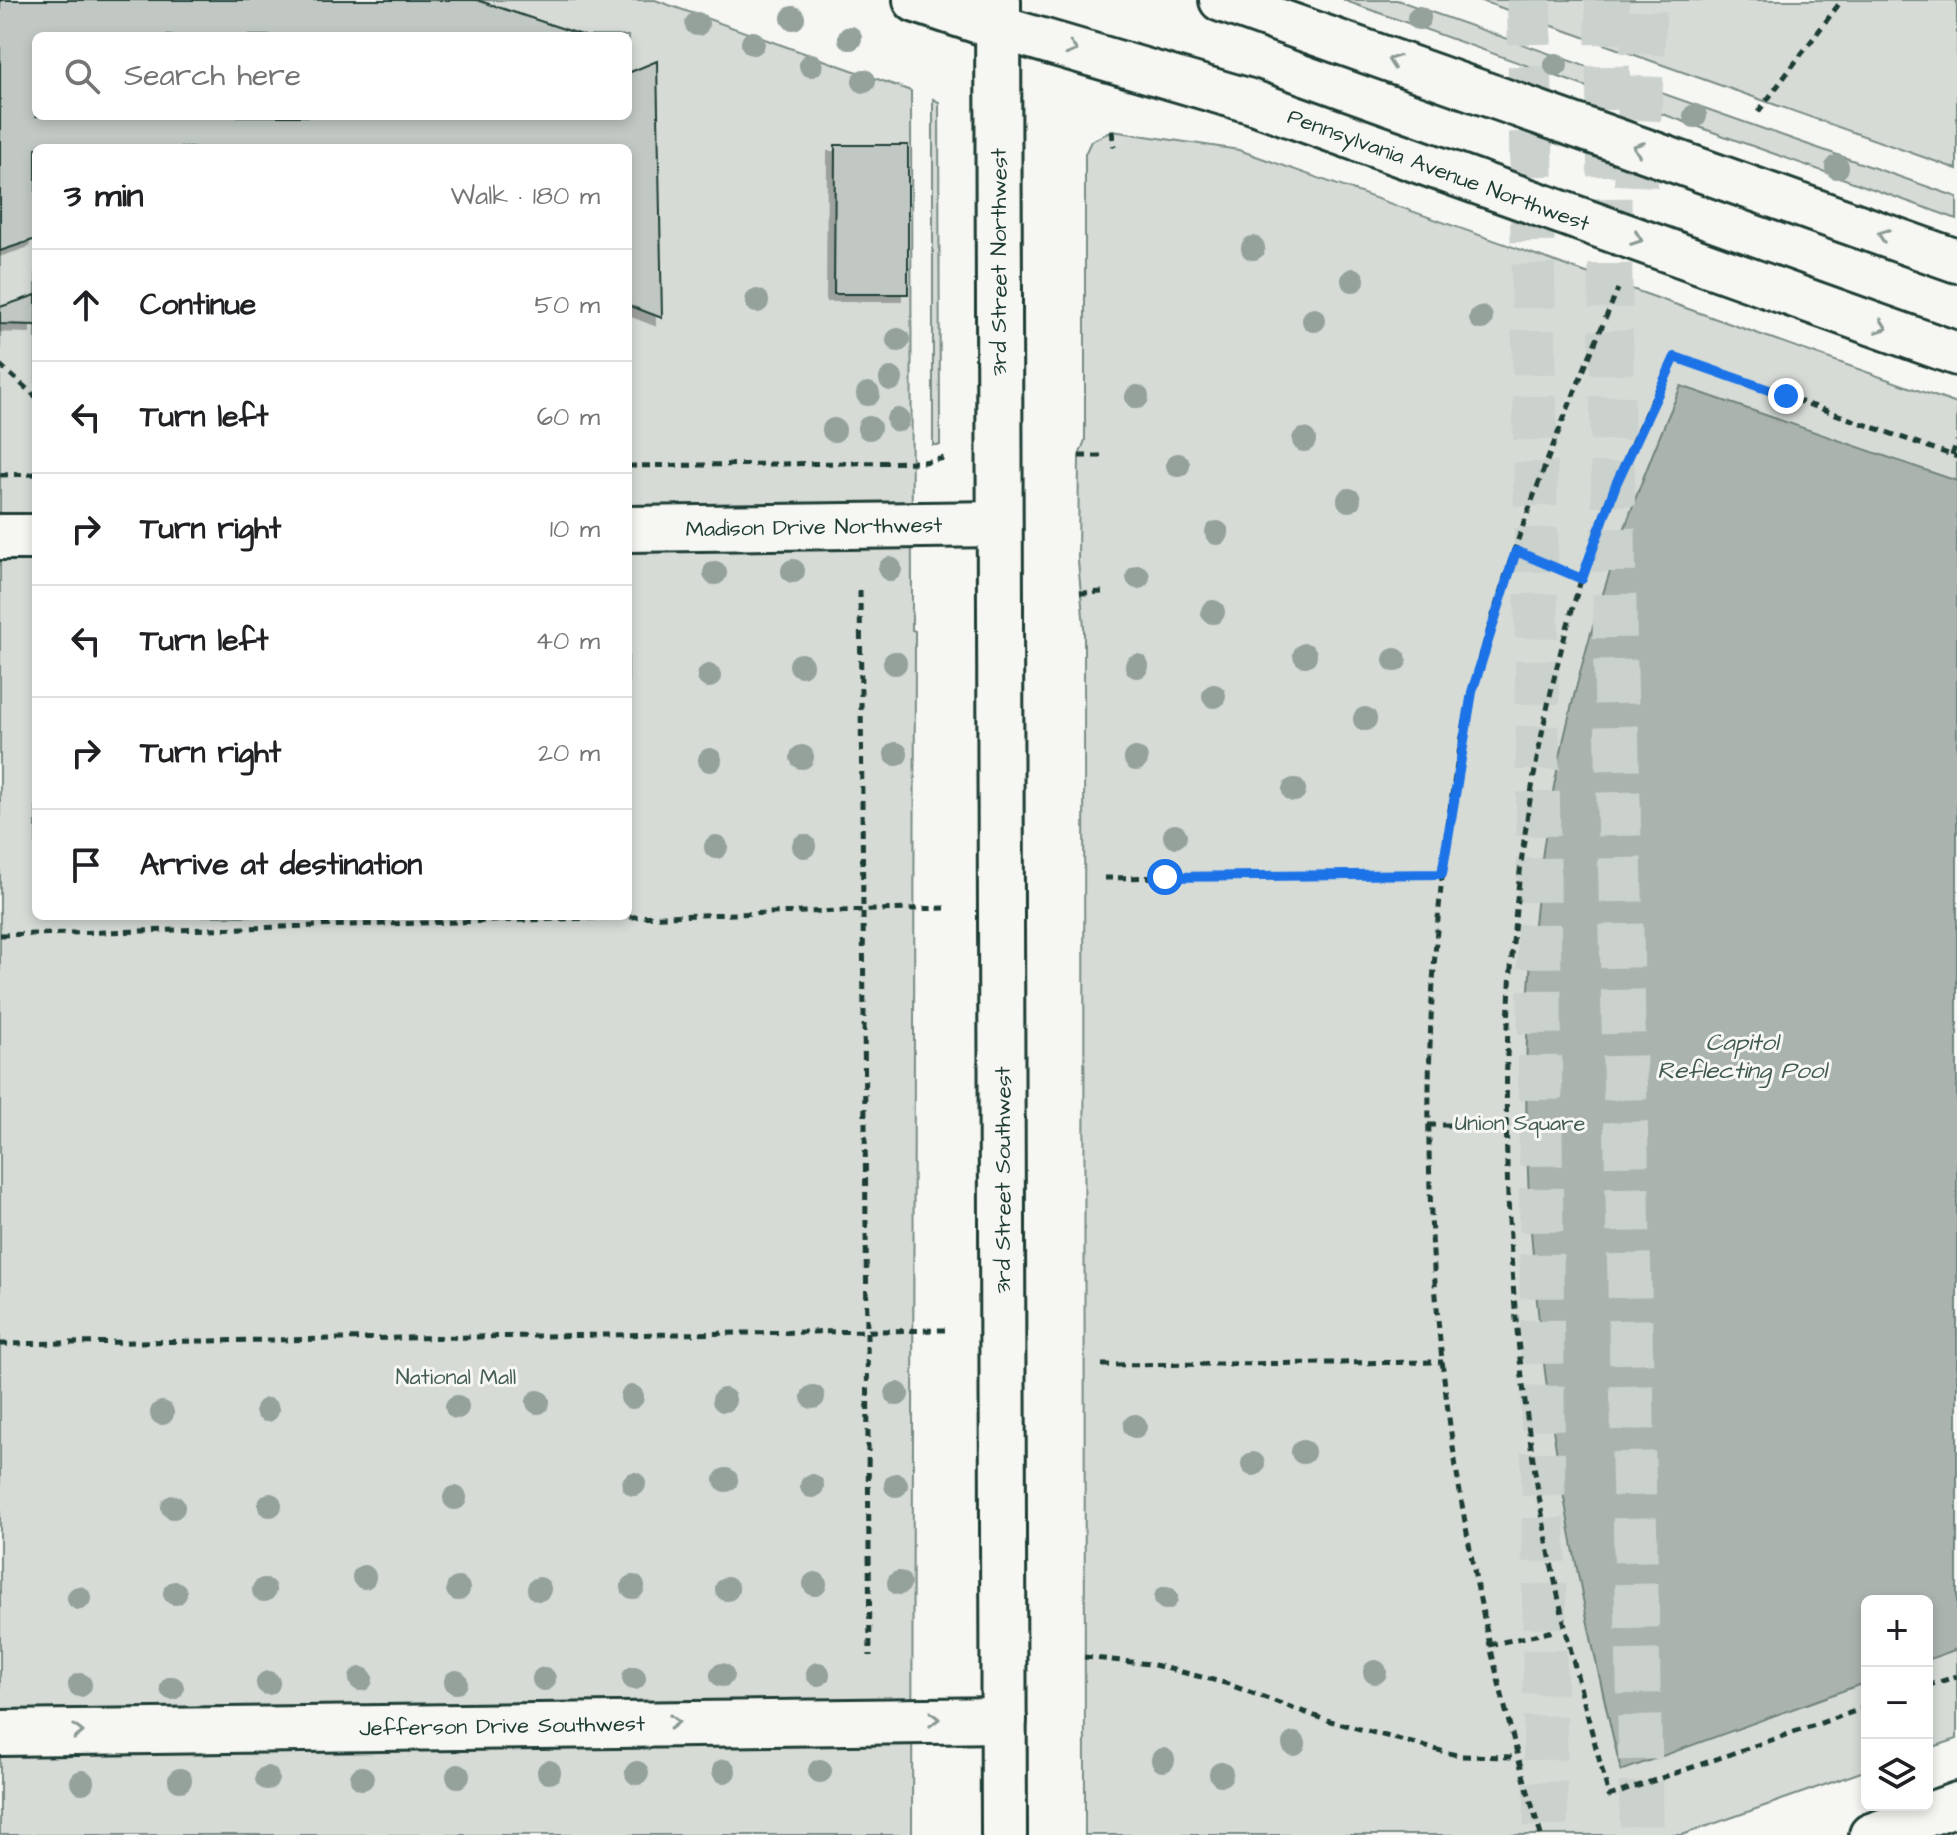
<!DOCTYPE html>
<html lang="en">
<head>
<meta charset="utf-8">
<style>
	:root { --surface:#fff; --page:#f2f2f2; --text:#202124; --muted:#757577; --line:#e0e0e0 }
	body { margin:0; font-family:"Architects Daughter",sans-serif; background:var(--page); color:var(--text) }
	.controls { position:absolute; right:24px; bottom:24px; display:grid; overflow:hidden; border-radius:12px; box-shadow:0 4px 12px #0003 }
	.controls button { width:72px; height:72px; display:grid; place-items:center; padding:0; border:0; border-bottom:2px solid var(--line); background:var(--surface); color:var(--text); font:40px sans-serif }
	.stop { position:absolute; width:24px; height:24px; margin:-18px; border:6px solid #1a73e8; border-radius:50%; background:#fff }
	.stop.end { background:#1a73e8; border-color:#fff; box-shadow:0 2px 8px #0008 }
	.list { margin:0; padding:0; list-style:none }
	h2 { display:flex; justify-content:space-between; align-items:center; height:104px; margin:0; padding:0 32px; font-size:34px }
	h2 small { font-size:26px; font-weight:400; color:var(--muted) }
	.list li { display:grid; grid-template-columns:52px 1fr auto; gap:24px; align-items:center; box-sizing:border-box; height:112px; padding:0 32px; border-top:2px solid var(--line) }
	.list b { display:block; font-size:30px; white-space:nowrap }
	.list em { font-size:26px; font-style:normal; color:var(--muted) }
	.icon { flex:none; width:44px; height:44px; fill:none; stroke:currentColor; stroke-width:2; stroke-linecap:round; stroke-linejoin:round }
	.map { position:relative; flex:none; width:1957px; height:1835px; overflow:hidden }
	.search { position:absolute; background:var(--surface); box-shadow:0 4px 12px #0003; left:32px; top:32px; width:600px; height:88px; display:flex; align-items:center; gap:20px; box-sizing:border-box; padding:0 28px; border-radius:12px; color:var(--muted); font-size:30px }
	.panel { position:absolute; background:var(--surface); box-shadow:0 4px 12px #0003; left:32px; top:144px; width:600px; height:776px; border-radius:12px }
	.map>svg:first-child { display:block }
</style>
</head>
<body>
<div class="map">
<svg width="1957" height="1835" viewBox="0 0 1957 1835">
	<defs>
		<filter id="shadow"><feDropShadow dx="-7" dy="7" stdDeviation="0" flood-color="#0004"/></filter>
	</defs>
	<rect width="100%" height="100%" fill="#f6f6f2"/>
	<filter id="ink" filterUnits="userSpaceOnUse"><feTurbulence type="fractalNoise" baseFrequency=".0125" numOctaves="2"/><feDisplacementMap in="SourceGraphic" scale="16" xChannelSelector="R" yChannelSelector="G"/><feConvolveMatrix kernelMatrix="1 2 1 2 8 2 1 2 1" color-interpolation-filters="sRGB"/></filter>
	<g filter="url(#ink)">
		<!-- green -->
		<g fill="#d6dbd6" stroke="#7a8c85" stroke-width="2" fill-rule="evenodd">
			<path d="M0 0H655L911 91 912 630 915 631 912 1835H0ZM36 36H628V116H36ZM36 148H628V916H36Z"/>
			<polygon points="1343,0 1397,0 1957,197 1957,219"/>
			<polygon points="1479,0 1957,0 1957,169 1516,13"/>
			<polygon points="933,99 939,102 940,445 933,445"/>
			<polygon points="1112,131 1239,150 1957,404 1957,1739 1927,1749 1927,1601 1867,1601 1867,1770 1682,1835 1085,1835 1084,627 1078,561 1079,456 1085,440 1085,154 1091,141"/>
		</g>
		<!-- water -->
		<path fill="#aab3ae" stroke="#72847d" stroke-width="2" d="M1681 386 1957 481V1649L1927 1660V1601H1867V1682L1621 1771C1560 1516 1514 1253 1529 989 1540 781 1598 576 1681 386Z"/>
		<!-- building -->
		<g fill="#c1c8c3" stroke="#1f3d34" stroke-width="2" filter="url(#shadow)">
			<polygon points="0,0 477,0 585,36 36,36 36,116 628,116 628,73 657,61 662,318 628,305 628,148 36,148 36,239 0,251"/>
			<polygon points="835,145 908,145 908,294 834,294"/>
			<polygon points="36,295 36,325 0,324 0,307"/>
		</g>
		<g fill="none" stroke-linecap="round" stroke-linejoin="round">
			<!-- highway-tunnel -->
			<g stroke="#cbd1cc" stroke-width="44" stroke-dasharray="44 22" stroke-linecap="butt">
				<polyline points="1529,0 1535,412 1546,1835"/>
				<polyline points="1607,0 1615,648 1642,1835"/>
				<polyline points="1636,186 1645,0"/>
			</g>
			<!-- street casing -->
			<g stroke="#1f3d34" stroke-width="48">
				<g id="street">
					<polyline points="1221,0 1957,261"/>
					<polyline points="997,27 1250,101 1957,354"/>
					<polyline points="1871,1835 1957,1804"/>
				</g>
			</g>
			<!-- secondary casing -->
			<g stroke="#1f3d34" stroke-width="50">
				<g id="secondary">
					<polyline points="916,0 997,27"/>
					<polyline points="628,529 999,524"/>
					<polyline points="0,537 36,537"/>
					<polyline points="0,1733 1004,1720"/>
				</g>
			</g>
			<!-- primary casing -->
			<g stroke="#1f3d34" stroke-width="50">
				<polyline id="primary" points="998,0 1004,1835"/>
			</g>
			<!-- path -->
			<g stroke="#1f3d34" stroke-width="5" stroke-dasharray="8 6" stroke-linecap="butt">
				<polyline points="1758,112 1842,0"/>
				<polyline points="1112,131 1114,147"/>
				<polyline points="0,365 36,397"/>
				<polyline points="1952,455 1957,441"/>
				<polyline points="1079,456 1104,456"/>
				<polyline points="628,466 924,462 945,458"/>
				<polyline points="0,475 36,474"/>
				<polyline points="1516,551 1582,579"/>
				<polyline points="860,590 870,1656"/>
				<polyline points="1080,593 1104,592"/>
				<polyline points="1104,878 1442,874"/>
				<polyline points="0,935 945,908"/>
				<polyline points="1428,1125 1506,1125"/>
				<polyline points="0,1344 945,1330"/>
				<polyline points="1102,1365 1443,1362"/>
				<polyline points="1489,1645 1554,1631"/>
				<polyline points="1084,1657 1150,1664 1225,1683 1323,1719 1460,1756 1517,1757"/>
				<polyline points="1927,1686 1957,1676"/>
				<path d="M1867 1707 1609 1796C1586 1710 1562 1624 1546 1536 1476 1160 1487 699 1675 357L1957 457"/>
				<path d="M1541 1835C1451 1544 1410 1234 1437 930 1444 851 1453 770 1472 693 1506 554 1562 420 1618 289"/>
			</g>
			<!-- street -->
			<use href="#street" stroke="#f6f6f2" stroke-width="42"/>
			<!-- secondary -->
			<use href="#secondary" stroke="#f6f6f2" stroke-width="44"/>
			<!-- primary -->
			<use href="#primary" stroke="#f6f6f2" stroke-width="44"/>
		</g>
		<!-- trees -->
		<g fill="#94a29b">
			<circle cx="793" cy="18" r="12"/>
			<circle cx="1419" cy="18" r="12"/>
			<circle cx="697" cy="24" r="12"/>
			<circle cx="850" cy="38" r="12"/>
			<circle cx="753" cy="43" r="12"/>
			<circle cx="811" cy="65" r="12"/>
			<circle cx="1556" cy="65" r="12"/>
			<circle cx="864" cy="81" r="12"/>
			<circle cx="1695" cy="116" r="12"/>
			<circle cx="1837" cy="167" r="12"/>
			<circle cx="1253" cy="248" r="12"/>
			<circle cx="1353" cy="280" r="12"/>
			<circle cx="757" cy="301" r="12"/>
			<circle cx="1481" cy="318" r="12"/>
			<circle cx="1314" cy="320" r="12"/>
			<circle cx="898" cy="340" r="12"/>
			<circle cx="891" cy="379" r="12"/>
			<circle cx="868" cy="394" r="12"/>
			<circle cx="1137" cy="397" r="12"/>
			<circle cx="898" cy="420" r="12"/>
			<circle cx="869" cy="428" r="12"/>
			<circle cx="834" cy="430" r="12"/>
			<circle cx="1304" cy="440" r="12"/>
			<circle cx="1178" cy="465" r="12"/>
			<circle cx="1349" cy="500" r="12"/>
			<circle cx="1217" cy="533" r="12"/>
			<circle cx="890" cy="569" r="12"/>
			<circle cx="793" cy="571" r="12"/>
			<circle cx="715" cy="573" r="12"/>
			<circle cx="1138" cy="577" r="12"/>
			<circle cx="1213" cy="612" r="12"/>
			<circle cx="1305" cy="655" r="12"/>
			<circle cx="1395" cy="660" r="12"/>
			<circle cx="895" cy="663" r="12"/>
			<circle cx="801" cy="665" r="12"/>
			<circle cx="1137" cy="666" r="12"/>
			<circle cx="709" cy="676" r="12"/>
			<circle cx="1214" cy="696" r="12"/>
			<circle cx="1365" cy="719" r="12"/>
			<circle cx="896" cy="754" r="12"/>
			<circle cx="802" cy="757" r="12"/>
			<circle cx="1136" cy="759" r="12"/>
			<circle cx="710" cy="760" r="12"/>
			<circle cx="1294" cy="790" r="12"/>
			<circle cx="1175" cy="836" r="12"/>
			<circle cx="804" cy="846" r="12"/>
			<circle cx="716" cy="847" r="12"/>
			<circle cx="897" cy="1394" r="12"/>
			<circle cx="632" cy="1397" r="12"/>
			<circle cx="813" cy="1397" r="12"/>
			<circle cx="724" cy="1400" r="12"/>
			<circle cx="538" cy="1402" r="12"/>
			<circle cx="457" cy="1407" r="12"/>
			<circle cx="267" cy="1410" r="12"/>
			<circle cx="162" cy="1413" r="12"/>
			<circle cx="1135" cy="1426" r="12"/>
			<circle cx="1303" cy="1452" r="12"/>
			<circle cx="1253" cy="1464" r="12"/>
			<circle cx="726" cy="1480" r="12"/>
			<circle cx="634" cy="1484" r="12"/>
			<circle cx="896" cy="1485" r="12"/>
			<circle cx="812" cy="1486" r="12"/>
			<circle cx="455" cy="1498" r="12"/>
			<circle cx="270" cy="1505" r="12"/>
			<circle cx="173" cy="1507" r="12"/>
			<circle cx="364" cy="1577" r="12"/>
			<circle cx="899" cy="1583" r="12"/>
			<circle cx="815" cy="1584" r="12"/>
			<circle cx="633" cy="1587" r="12"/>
			<circle cx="458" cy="1589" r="12"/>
			<circle cx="539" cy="1589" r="12"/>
			<circle cx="727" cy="1589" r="12"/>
			<circle cx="264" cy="1590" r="12"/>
			<circle cx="175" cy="1593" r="12"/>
			<circle cx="79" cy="1598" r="12"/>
			<circle cx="1166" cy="1598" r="12"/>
			<circle cx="1375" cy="1672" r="12"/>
			<circle cx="818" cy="1674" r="12"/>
			<circle cx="722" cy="1675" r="12"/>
			<circle cx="634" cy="1678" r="12"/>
			<circle cx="361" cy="1679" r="12"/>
			<circle cx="544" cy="1679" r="12"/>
			<circle cx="456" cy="1682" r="12"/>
			<circle cx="268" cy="1683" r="12"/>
			<circle cx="80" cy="1685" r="12"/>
			<circle cx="172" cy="1688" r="12"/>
			<circle cx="1294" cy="1744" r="12"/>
			<circle cx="1163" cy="1760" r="12"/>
			<circle cx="724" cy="1771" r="12"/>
			<circle cx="820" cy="1771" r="12"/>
			<circle cx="549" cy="1772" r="12"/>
			<circle cx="637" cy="1773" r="12"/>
			<circle cx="1221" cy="1774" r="12"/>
			<circle cx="458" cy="1776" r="12"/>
			<circle cx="267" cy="1778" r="12"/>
			<circle cx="362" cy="1778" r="12"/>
			<circle cx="180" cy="1780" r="12"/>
			<circle cx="82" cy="1782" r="12"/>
		</g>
		<!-- one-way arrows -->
		<defs><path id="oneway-chevron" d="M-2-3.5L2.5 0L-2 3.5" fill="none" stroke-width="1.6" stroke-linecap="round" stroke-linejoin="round" transform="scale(2)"/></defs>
		<g stroke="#8a9a93">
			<use href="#oneway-chevron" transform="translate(1072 49) rotate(16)"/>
			<use href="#oneway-chevron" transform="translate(1393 61) rotate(-160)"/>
			<use href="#oneway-chevron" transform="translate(1638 148) rotate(-160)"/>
			<use href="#oneway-chevron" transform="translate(1883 235) rotate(-160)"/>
			<use href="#oneway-chevron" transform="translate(1637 239) rotate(20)"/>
			<use href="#oneway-chevron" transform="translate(1882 327) rotate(20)"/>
			<use href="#oneway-chevron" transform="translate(934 1719) rotate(1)"/>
			<use href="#oneway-chevron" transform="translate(674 1722) rotate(-1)"/>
			<use href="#oneway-chevron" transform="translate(78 1732) rotate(-1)"/>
		</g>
	</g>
	<g fill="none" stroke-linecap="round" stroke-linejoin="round" filter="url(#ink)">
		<!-- route -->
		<polyline stroke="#1a73e8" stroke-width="10" points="1165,877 1442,874 1472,692 1516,551 1582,579 1616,484 1675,357 1786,396"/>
	</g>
	<g text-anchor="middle" stroke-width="6" stroke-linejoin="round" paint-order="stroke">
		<!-- street labels -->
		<g font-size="22" fill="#1f3d34" stroke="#f6f6f2">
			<text transform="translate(1439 169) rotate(20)" y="8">Pennsylvania Avenue Northwest</text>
			<text transform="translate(998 262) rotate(-90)" y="8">3rd Street Northwest</text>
			<text transform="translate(814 526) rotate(-1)" y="8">Madison Drive Northwest</text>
			<text transform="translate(1002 1180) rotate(-90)" y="8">3rd Street Southwest</text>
			<text transform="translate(502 1725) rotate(-1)" y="8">Jefferson Drive Southwest</text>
		</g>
		<!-- park labels -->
		<g font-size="22" fill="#445d54" stroke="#f6f6f2">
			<text x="1520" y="1130">Union Square</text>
			<text x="456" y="1384">National Mall</text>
		</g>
		<!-- water labels -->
		<g font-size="24" font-style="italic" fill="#425a52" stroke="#f6f6f2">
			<text x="1742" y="1050">Capitol<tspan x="1742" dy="28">Reflecting Pool</tspan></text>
		</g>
	</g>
</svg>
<div class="controls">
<button>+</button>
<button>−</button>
<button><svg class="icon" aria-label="layers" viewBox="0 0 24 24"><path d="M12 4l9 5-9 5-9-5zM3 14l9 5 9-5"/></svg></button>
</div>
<div class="stop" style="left:1165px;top:877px"></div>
<div class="stop end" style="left:1786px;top:396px"></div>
<div class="search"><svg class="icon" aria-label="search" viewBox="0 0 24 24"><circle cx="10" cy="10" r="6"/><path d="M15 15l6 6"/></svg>Search here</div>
<section class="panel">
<h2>3 min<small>Walk · 180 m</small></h2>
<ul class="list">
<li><svg class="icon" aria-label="ahead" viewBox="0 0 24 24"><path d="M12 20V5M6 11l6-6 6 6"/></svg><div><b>Continue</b></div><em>50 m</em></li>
<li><svg class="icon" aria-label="left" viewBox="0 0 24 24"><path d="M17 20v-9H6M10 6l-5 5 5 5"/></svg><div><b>Turn left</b></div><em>60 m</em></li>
<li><svg class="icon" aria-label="right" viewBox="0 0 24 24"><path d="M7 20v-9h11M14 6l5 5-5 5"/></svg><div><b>Turn right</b></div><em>10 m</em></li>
<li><svg class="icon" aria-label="left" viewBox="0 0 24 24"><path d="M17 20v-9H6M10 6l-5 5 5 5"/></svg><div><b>Turn left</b></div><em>40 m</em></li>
<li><svg class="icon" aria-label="right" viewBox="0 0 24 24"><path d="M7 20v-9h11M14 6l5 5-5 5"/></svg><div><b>Turn right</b></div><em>20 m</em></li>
<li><svg class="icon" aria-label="arrive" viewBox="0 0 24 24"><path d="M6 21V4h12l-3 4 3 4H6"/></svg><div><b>Arrive at destination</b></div></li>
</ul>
</section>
</div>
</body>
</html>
